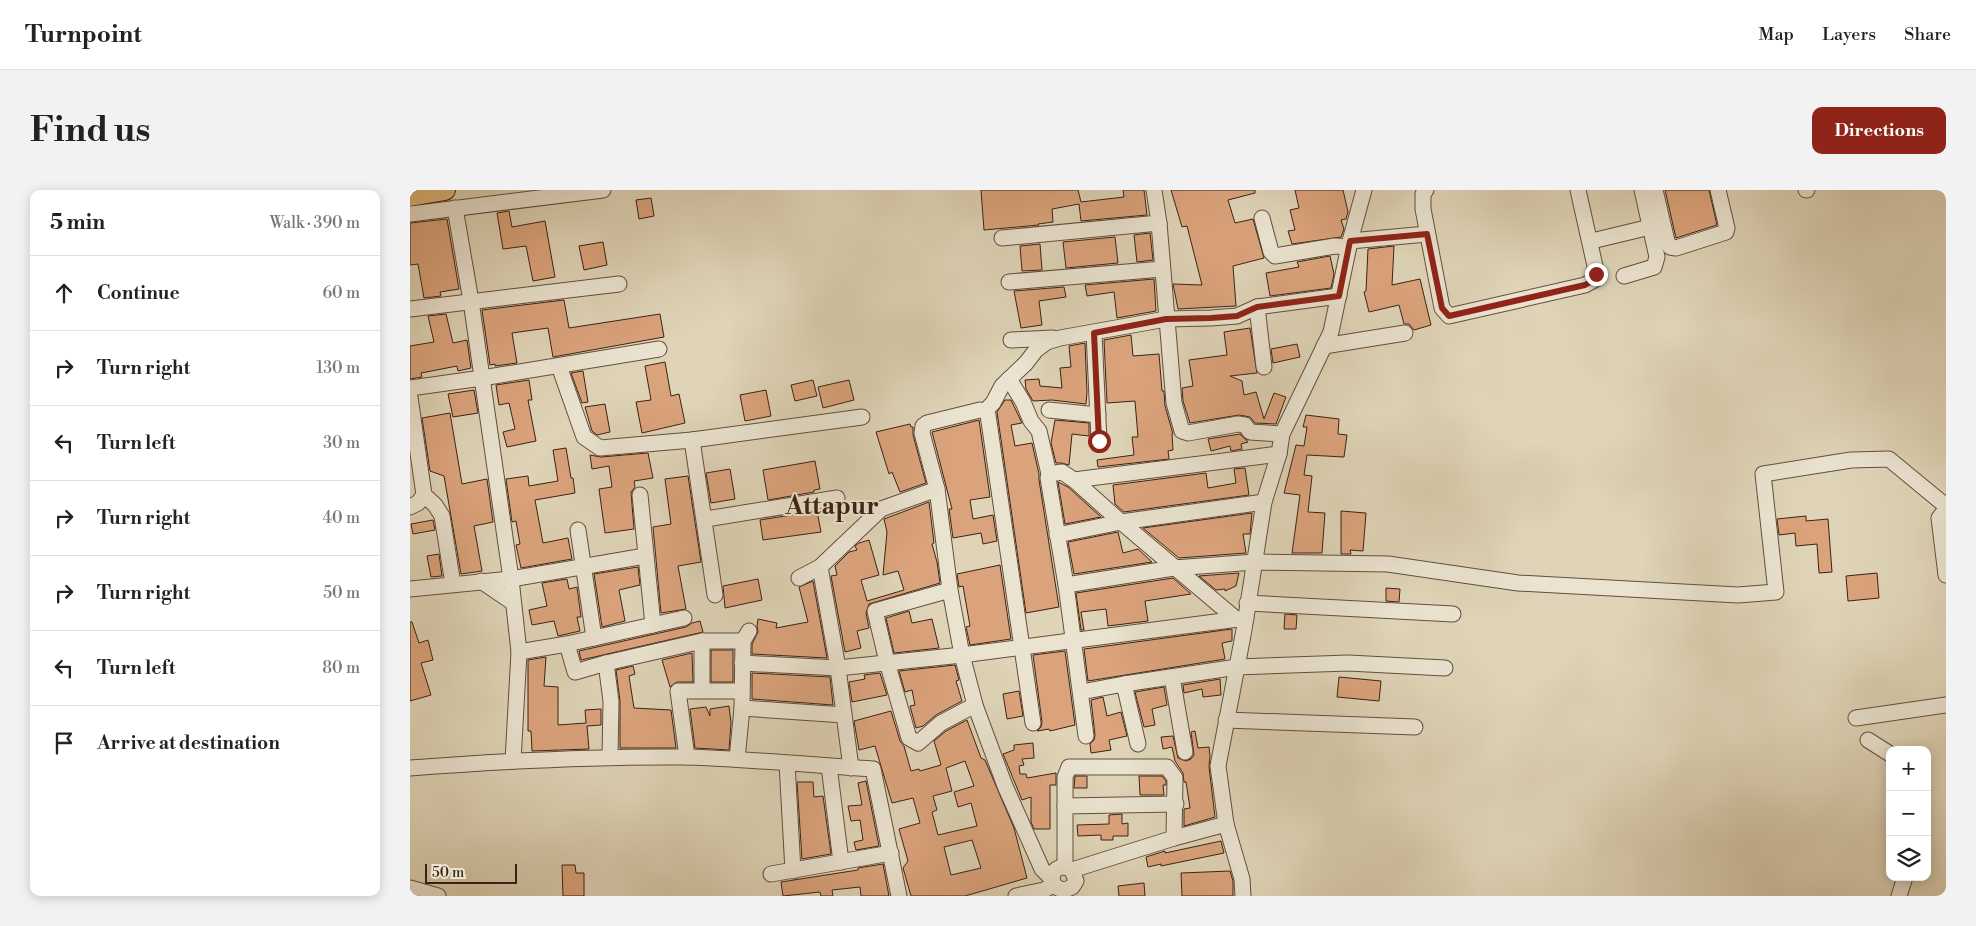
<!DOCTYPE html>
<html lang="en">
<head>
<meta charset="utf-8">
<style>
	:root { --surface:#fff; --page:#f2f2f2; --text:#222; --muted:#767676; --line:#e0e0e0; --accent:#8f2418 }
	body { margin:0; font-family:"Libre Bodoni",serif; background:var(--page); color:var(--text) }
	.controls { position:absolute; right:15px; bottom:15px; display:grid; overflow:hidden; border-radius:10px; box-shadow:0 2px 12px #0003 }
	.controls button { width:45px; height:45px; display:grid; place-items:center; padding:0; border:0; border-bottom:1px solid var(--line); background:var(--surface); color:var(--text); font:25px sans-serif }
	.scale { position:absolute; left:15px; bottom:12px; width:92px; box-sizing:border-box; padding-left:5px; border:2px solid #3b2213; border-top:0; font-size:14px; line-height:18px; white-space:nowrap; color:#3b2213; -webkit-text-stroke:4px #eae3d0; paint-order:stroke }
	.stop { position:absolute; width:15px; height:15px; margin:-11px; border:4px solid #8f2418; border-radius:50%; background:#fff }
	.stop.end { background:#8f2418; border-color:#fff; box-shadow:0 1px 5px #0008 }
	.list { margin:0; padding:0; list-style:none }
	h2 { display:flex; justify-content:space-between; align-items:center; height:65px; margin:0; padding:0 20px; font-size:21px }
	h2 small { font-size:16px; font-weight:400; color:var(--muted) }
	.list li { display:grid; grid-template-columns:32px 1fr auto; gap:15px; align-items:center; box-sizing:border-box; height:75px; padding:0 20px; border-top:1px solid var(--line) }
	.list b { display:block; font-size:19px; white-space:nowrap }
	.list em { font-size:16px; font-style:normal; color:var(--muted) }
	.icon { flex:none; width:28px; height:28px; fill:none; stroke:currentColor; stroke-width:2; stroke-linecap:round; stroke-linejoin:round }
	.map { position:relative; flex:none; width:1536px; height:706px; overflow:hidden; border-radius:10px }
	header { display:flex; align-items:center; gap:30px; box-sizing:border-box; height:70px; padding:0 25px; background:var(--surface); border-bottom:1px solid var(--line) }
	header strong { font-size:24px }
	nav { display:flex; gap:28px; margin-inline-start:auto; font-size:18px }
	.intro { display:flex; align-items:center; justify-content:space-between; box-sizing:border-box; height:120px; padding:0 30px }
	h1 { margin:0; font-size:35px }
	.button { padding:12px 22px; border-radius:10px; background:var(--accent); color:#fff; font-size:18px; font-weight:700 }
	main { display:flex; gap:30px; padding:0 30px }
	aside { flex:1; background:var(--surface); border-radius:10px; box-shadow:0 2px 12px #0003 }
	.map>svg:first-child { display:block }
</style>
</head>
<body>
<header>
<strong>Turnpoint</strong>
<nav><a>Map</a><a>Layers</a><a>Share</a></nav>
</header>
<div class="intro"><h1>Find us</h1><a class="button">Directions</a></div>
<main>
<aside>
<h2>5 min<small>Walk · 390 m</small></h2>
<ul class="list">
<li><svg class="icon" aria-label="ahead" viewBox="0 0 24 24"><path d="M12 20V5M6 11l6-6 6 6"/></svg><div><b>Continue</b></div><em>60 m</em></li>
<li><svg class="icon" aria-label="right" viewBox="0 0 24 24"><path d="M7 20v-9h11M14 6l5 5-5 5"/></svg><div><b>Turn right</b></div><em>130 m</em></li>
<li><svg class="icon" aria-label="left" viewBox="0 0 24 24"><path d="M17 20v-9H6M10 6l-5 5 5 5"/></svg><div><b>Turn left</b></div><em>30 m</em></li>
<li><svg class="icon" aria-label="right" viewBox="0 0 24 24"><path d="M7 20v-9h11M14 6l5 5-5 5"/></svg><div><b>Turn right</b></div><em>40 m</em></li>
<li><svg class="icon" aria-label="right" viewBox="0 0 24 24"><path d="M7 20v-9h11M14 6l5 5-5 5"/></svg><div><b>Turn right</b></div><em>50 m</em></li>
<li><svg class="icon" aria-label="left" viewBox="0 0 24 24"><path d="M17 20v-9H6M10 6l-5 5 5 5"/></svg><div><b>Turn left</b></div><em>80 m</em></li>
<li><svg class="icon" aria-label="arrive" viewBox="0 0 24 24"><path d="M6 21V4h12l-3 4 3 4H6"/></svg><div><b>Arrive at destination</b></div></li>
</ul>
</aside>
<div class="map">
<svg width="1536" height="706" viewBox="0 0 1536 706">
	<rect width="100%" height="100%" fill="#dfd4b7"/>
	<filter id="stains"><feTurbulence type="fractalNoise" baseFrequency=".004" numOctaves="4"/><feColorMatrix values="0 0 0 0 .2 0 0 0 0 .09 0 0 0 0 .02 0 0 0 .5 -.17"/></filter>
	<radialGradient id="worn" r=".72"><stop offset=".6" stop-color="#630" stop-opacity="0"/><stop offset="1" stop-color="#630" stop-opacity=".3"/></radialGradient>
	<!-- building -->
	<g fill="#dba37c" stroke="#3b2213" fill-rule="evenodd">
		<polygon points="571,0 668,0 671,12 714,7 713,0 734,0 737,25 671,31 669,14 642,19 643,32 628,34 629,35 574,40"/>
		<polygon points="761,0 845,0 845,3 818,10 825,33 843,29 854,68 823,76 826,116 768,119 763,94 792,95 777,36 772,37"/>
		<polygon points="885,0 933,0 938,22 936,29 931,30 934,39 931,47 882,54 878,41 885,40 880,20 889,18"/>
		<polygon points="1255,0 1299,0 1307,35 1266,48"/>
		<polygon points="241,8 244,26 229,29 226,10"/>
		<polygon points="99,21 102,37 135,31 145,87 123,91 116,56 93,59 87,23"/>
		<polygon points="37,29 49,99 30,102 31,106 14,108 8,74 0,75 0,33"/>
		<polygon points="740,43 743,70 727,72 724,45"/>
		<polygon points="705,47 708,73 656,78 653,52"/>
		<polygon points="193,52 197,75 174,80 169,56"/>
		<polygon points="630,54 632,80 612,81 610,56"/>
		<polygon points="984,56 982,95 1010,89 1021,135 1004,140 999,134 994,134 989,115 959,122 954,102 956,101 958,59"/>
		<polygon points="920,66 924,84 921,98 860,106 856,83 889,77 887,72"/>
		<polygon points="744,89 746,121 707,128 704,102 677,106 675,95"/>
		<polygon points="654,97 656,107 629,111 632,135 611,138 604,101"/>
		<polygon points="154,110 159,138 250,124 254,147 143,167 138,138 102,143 107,173 85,176 85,174 80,175 72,120"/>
		<polygon points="36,124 43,153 57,150 61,178 48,181 47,176 11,183 12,187 0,189 0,156 24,152 18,126"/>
		<polygon points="840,138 847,183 820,186 832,191 834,205 846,202 854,229 864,203 876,207 866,234 845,233 840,227 829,225 780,233 773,211 772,198 783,196 779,170 817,165 814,142"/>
		<polygon points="721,145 723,166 749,164 752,201 754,201 755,216 763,244 762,244 763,260 758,261 759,269 688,277 687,270 724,265 722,247 728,247 725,211 697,213 694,150"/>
		<polygon points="675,153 677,202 676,214 642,210 623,211 616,199 615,190 629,189 630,196 652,198 650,178 661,177 659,156"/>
		<polygon points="887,154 890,167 863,173 861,159"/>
		<polygon points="255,172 261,206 269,204 275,233 232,243 226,212 241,210 235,176"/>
		<polygon points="173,181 178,212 172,213 161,183"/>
		<polygon points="119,190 122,210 118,210 126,251 97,257 93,242 105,239 99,213 89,215 86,195"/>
		<polygon points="403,190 407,206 385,211 381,195"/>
		<polygon points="439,190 444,210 413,218 408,197"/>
		<polygon points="64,200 68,223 43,227 38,204"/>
		<polygon points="356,200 361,226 335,231 330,205"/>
		<polygon points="595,210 601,210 612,233 601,235 605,256 622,253 629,284 629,290 649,417 616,423 587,222"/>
		<polygon points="195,214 200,242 187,245 182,241 175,217"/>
		<polygon points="40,223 52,294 77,289 83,332 64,336 72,381 51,384 34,286 20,281 12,228"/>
		<polygon points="896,225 929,229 928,244 937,245 934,267 897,265 894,285 902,286 898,322 915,323 912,363 882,363 890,305 874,303 886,255 894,256 897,237 893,237"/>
		<polygon points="569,230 580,307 560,310 563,329 583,325 587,351 573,354 571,343 543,348 539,319 542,319 522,242"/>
		<polygon points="645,230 679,233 679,246 662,244 659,275 651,273 646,273 641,253"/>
		<polygon points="500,234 501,237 503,237 503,245 516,293 490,302 482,282 479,284 466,242"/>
		<polygon points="830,244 838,252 831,254 832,259 821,261 820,256 801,261 798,249"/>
		<polygon points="156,258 161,288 163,288 165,303 125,310 133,353 158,348 162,369 111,378 106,355 110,354 106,331 102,332 96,289 118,286 119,296 148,291 143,260"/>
		<polygon points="238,263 243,288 224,291 225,297 221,302 224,339 195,343 189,299 202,297 199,276 182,279 180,265 191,267"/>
		<polygon points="405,271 410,299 404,300 404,302 358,310 353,280"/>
		<polygon points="835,278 839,305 714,322 705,314 703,295 796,283 798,298 826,293 824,279"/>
		<polygon points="320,279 325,309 301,313 296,283"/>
		<polygon points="278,286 291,372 268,376 276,419 251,423 243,337 261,334 255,289"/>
		<polygon points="648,292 658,297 691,327 655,334"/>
		<polygon points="519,312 524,353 522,354 527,372 530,393 459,414 456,423 459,438 447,441 451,458 435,462 421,386 427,385 425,376 439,362 447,360 445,356 449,353 459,350 469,385 451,390 457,411 494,400 488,381 473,385 477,342 474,329"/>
		<polygon points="407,321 411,342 353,350 350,330"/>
		<polygon points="931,321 956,323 953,361 940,360 941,364 931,364"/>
		<polygon points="842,323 840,344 833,344 836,363 769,368 733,338"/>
		<polygon points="1396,326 1396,331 1418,329 1422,382 1409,383 1407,354 1386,356 1385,343 1369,345 1367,329"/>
		<polygon points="23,330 25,340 3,344 1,334"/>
		<polygon points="708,342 713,363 728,359 742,372 664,384 658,352"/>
		<polygon points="29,364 32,386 21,387 17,366"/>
		<polygon points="590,375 601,449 560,455 556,437 560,436 553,396 549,397 547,384"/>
		<polygon points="228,377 230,395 209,400 215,431 192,437 184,384"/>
		<polygon points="829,383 826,396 815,401 815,399 806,400 789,386"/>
		<polygon points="1467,383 1469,408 1438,411 1436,386"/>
		<polygon points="763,388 781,404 735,411 738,431 698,436 696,419 671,422 674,440 671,440 666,403"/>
		<polygon points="157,389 159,399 167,397 171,427 167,427 170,441 148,446 144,431 122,435 119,420 137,416 132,393"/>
		<polygon points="348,389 352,410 315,418 313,396"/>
		<polygon points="403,391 417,468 342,464 342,454 348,442 347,436 348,429 367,433 366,438 398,432 389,397"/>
		<polygon points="976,398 990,399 989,412 976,411"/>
		<polygon points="499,421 502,433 522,429 529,458 484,463 476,428"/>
		<polygon points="875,424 887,425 886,439 874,439"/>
		<polygon points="290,431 293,442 171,470 169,461 276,437 282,433"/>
		<polygon points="0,432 2,432 9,453 18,450 23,470 11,473 21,505 0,511"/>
		<polygon points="822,439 822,451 812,453 815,469 678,491 674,459"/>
		<rect x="301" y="460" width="22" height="32"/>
		<polygon points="655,461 665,535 640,541 639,539 627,541 631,537 632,532 623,465"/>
		<polygon points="282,463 283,492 267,492 260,497 252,470"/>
		<polygon points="136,467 134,496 148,497 148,535 176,533 175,520 191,519 191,535 177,536 179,559 122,561 121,541 118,541 118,470"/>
		<polygon points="545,475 549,490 546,491 552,511 526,525 513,536 506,538 500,516 505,515 502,500 495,502 489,481"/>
		<polygon points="223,476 225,484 219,486 224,518 261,520 266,558 210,558 210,511 206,480"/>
		<polygon points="342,483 420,487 423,515 342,509"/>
		<polygon points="470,483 477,505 442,512 439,492 455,489 454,485"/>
		<polygon points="929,487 971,491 969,511 927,507"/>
		<polygon points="810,489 811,505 793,507 792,499 774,503 773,495"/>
		<polygon points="754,497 757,515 742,519 745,535 734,537 725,502"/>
		<polygon points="609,501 613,526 597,529 593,504"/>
		<polygon points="693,507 697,526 711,522 717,546 699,550 701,560 681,563 680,554 684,550 685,545 681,510"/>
		<polygon points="319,516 321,533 319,560 285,558 280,519 296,517 300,526 300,519"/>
		<path d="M481 521 490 551 494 556 501 581 509 579 510 581 531 575 524 551 536 541 557 530 571 568 575 570 604 638 617 688 555 706H501L493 678 498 671 489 639 510 633 503 608 482 613 465 556 449 560 444 531ZM555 571 564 596 544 602 548 617 561 613 567 636 528 645 522 622 527 620 523 606 542 601 536 578ZM562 650 571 678 541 685 534 657Z"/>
		<polygon points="785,541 788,558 799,557 800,566 799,577 805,627 774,636 774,619 780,618 776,592 774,592 773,583 765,571 762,557 753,559 751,547 763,546 768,568 776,571 781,569 784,565 781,542"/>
		<polygon points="623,553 624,568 612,569 614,575 609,576 610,584 616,584 617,588 646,583 646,595 640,595 640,639 624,639 621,632 621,607 612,610 593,564 604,560 604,555"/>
		<polygon points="665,586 677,586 677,598 664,598"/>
		<polygon points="729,586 752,586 756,591 756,595 753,595 754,605 730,605"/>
		<polygon points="456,591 469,656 446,660 444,652 453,650 450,630 441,631 438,616 452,615 448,593"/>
		<polygon points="387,592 403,592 404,607 413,606 421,664 392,669"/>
		<polygon points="712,624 712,634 718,633 718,646 703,646 703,650 691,650 691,645 668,646 667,635 699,634 699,625"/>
		<polygon points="811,651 814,663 751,676 751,674 738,677 736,667 755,661 755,663"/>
		<polygon points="473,674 479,706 451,706 450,697 422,700 423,706 411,706 410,702 373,706 371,692 448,680 448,678"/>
		<polygon points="152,675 165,675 166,683 174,683 174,706 153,706"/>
		<polygon points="820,681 823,691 823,706 772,706 771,683"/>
		<polygon points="734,693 735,706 709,706 708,696"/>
	</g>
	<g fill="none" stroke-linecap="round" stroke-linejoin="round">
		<!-- minor casing -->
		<g stroke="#644e3c" stroke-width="17">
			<g id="minor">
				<polyline points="744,0 749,33 764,213 772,241 778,243 828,234 835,235 840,242 872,244"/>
				<polyline points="1016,0 1013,4 1013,19 1032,118 1039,126 1175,95 1184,90 1186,84 1185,76 1168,0"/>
				<polyline points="1245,0 1257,51 1260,57 1266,58 1316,42 1317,38 1308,0"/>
				<polyline points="1396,0 1397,0"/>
				<polyline points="45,18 61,111 101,389 109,462 103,571"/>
				<polyline points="0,24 193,0"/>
				<polyline points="852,28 861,62 865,66 925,56 939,57"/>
				<polyline points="592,48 749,33"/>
				<polyline points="1186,50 1240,37"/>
				<polyline points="940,51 1017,44"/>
				<polyline points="1214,86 1244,77 1247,67 1232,0"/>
				<polyline points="599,92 752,79"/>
				<polyline points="847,117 854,177"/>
				<polyline points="0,119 209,94"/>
				<polyline points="684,143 689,251"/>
				<polyline points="601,150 643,148"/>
				<polyline points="914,156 995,143"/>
				<polyline points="149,176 174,247 190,258 282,250 452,227"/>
				<polyline points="599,189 613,212 621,231 629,241 639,284"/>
				<polyline points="0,198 72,188 249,159"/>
				<polyline points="0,207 14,305 8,313 0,317"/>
				<polyline points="639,220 688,225"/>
				<polyline points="575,221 578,225 623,533"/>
				<polyline points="282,250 305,405"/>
				<polyline points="664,290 869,264"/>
				<polyline points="14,305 25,315 32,326 43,394"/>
				<polyline points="230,305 243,435"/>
				<polyline points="1536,319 1529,328 1536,385"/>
				<polyline points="296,329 427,308"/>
				<polyline points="168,340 184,448"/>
				<polyline points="647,345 711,332 854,312"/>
				<polyline points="410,377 428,478 441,578"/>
				<polyline points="389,388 410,377 471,319 527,299"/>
				<polyline points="71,391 102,412"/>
				<polyline points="656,395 764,378 845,372 978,374 1108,393 1328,405 1366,402 1353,284 1441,270 1479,269 1536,316"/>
				<polyline points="0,399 101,389 235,366"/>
				<polyline points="540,400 465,421 477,472 499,548 508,553 531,533 565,515"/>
				<polyline points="837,413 1043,424"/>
				<polyline points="157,454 274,428"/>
				<polyline points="109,462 157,454 165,482 196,473 292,451 333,451"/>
				<polyline points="196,473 201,511 200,567"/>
				<polyline points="332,473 428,478 552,465 836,428"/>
				<polyline points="762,487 775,562"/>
				<polyline points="714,494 728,554"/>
				<polyline points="292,500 292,451"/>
				<polyline points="671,502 714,494 827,477 938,473 1035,478"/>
				<polyline points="332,518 434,525"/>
				<polyline points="1446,528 1536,515"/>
				<polyline points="816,530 1005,537"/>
				<polyline points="676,546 656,395 638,288 639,284 652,282 664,290 711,332 826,429"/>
				<polyline points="1458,550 1480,564"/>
				<polyline points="277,567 268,501 331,501"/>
				<polyline points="327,569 332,518 333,451 339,441"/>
				<polyline points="377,573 383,681"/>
				<polyline points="419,576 431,672"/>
				<path d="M0 578C92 571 184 566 277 567 339 569 401 575 463 579L489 706"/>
				<polyline points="655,616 766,614"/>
				<polyline points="655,677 655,587 659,577 757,577 765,588 764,648"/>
				<path d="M662 680 666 691 662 697 655 700C633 698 642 668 662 680L764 648 816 634"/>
				<polyline points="361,684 481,663"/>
				<polyline points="642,689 632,679 595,596 565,515 552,465 540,400 527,299 512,243 513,236 517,233 570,220 575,221 583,213 592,196 616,173 626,160 637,152 650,148 756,129 801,128 827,126 847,117 929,106"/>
				<polyline points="0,698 28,706"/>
				<polyline points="606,706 634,700 644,695"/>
				<polyline points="833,706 832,689 816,634 808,576 834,440 854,312 869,264 872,244 921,142 940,51 954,0"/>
				<polyline points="1489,706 1495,687"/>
			</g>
		</g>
		<!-- major casing -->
		<g stroke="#3b2213" stroke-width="22">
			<polyline id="major" points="0,6 35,0"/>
		</g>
		<!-- minor -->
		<use href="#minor" stroke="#eae3d0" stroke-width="15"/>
		<!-- major -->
		<use href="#major" stroke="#e0ba7c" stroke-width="20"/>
	</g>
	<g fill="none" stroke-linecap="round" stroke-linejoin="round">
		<!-- route -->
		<polyline stroke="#8f2418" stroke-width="6" points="689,251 684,143 756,129 801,128 827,126 847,117 929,106 940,51 1017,44 1032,118 1039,126 1175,95 1184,90 1186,84"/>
	</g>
	<g text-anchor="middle" stroke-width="4" stroke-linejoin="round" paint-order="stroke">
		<!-- district labels -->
		<g font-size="25" font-weight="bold" fill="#3b2213" stroke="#eae3d0">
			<text x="422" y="324">Attapur</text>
		</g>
	</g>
	<rect width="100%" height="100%" filter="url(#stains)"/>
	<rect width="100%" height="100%" fill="url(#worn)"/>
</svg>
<div class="controls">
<button>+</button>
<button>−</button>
<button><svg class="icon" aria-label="layers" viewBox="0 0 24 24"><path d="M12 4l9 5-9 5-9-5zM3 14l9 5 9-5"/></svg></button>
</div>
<div class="scale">50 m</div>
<div class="stop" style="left:689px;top:251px"></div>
<div class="stop end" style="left:1186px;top:84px"></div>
</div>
</main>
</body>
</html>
